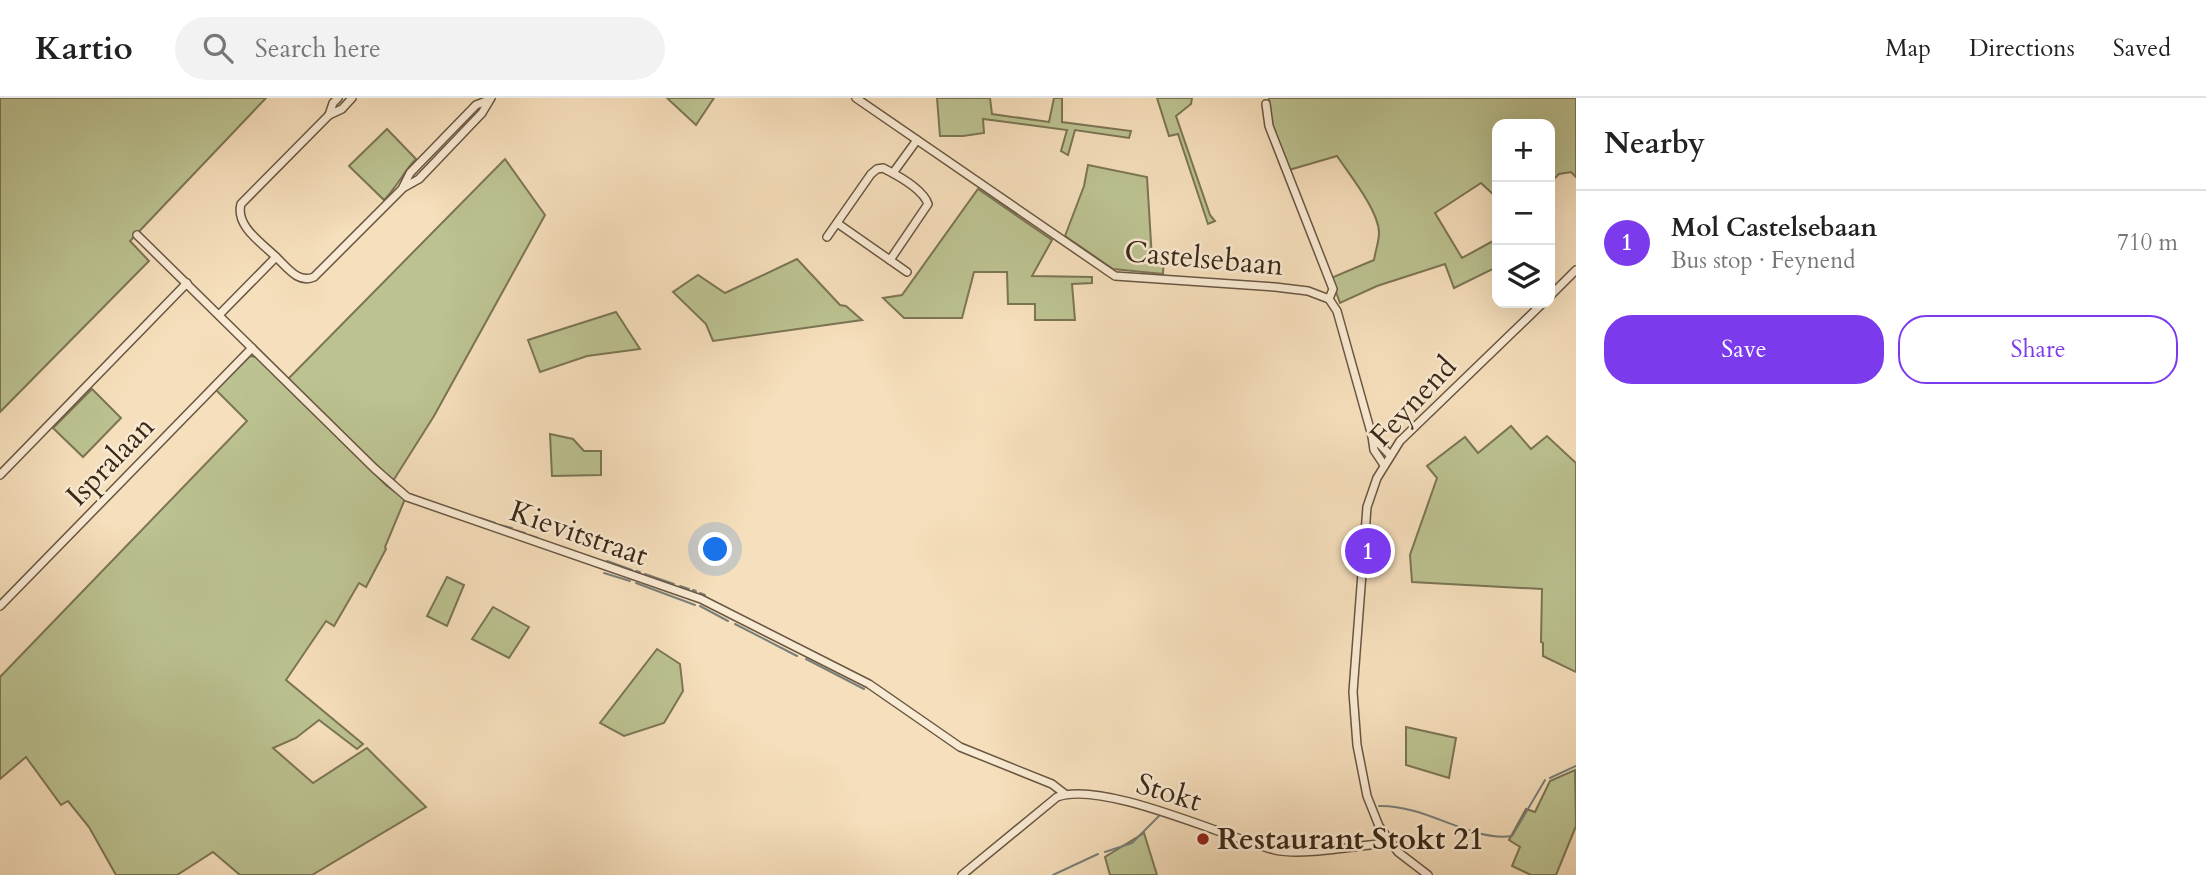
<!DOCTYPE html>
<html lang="en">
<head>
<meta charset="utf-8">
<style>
	:root { --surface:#fff; --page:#f2f2f2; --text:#222; --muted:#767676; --line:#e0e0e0; --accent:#7c3aed }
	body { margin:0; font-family:Cardo,serif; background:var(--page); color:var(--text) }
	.controls { position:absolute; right:21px; top:21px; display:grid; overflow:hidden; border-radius:14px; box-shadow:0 7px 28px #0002 }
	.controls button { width:63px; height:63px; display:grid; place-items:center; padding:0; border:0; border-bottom:2px solid var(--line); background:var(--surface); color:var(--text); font:35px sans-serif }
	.you { position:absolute; left:716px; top:452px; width:24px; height:24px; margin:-18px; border:5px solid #fff; border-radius:50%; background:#1a73e8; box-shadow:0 0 0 10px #1a73e833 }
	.badge { display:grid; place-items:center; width:46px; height:46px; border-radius:50%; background:var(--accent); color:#fff; font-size:23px; font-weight:700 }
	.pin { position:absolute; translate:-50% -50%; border:4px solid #fff; box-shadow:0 2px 7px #0006 }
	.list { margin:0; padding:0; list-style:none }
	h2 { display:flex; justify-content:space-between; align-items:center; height:91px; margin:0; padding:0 28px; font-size:30px }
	h2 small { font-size:23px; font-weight:400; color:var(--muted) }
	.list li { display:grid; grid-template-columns:46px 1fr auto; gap:21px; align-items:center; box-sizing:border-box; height:105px; padding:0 28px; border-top:2px solid var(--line) }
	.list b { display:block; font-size:26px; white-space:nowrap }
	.list p { margin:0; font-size:23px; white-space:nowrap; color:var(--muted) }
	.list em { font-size:23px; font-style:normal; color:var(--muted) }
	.actions { display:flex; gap:14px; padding:21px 28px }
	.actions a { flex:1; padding:16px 0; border:2px solid var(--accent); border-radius:28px; text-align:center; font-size:24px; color:var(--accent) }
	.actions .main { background:var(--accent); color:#fff }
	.icon { flex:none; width:38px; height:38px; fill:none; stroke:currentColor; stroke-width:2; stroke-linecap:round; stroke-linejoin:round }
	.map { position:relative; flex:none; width:1576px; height:777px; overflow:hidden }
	header { display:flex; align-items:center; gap:42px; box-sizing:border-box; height:98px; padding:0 35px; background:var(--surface); border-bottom:2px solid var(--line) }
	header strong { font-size:33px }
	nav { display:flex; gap:38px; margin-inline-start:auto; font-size:24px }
	.search { width:490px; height:63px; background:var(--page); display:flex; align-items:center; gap:18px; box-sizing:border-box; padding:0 24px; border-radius:38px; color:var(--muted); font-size:26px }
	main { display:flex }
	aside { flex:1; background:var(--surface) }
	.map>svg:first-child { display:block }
</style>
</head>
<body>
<header>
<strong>Kartio</strong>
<div class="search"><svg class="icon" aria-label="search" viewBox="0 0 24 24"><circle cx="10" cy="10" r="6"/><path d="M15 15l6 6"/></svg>Search here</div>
<nav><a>Map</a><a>Directions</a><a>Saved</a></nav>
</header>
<main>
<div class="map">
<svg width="1576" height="777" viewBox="0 0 1576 777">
	<rect width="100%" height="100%" fill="#f6dfbc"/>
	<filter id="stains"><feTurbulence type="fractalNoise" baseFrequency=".00286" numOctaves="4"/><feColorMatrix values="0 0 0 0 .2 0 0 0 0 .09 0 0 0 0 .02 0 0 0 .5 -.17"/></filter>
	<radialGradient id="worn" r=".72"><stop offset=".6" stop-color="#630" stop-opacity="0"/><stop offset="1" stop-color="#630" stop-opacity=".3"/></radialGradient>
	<!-- green -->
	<g fill="#bcc291" stroke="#7b7554" stroke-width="2">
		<polygon points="0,0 266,0 130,143 149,163 0,314"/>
		<polygon points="667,0 714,0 696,27"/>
		<polygon points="937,0 990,0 992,16 1049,24 1054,0 1062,0 1062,24 1131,33 1129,40 1075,32 1068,57 1061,53 1067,32 983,21 984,35 963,38 940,38"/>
		<polygon points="1157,0 1192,0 1191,6 1176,18 1210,117 1215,123 1208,126 1178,36 1169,38"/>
		<path d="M1269 0H1576V79L1571 74 1559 76 1550 85V26H1497V100L1481 85 1435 115 1462 160 1493 143 1497 152V169L1454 190 1445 166 1377 188 1340 205 1331 180 1374 162C1375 154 1379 144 1379 135 1379 113 1349 76 1337 58L1289 72 1271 24Z"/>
		<path d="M387 31 416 61C404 73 397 89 384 102L349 68Z"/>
		<polygon points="505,61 545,117 434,318 393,383 288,281"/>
		<polygon points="1088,67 1147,79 1152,161 1164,159 1163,176 1113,171 1065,138 1084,88"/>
		<polygon points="978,91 1052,142 1032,178 1092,179 1092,185 1072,186 1075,222 1035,222 1035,206 1008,206 1007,174 974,174 962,220 904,220 883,200 902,197"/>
		<polygon points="797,161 840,207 846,208 862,222 713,243 706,226 673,194 698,177 725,195"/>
		<polygon points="616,214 640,251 587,258 540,274 528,242"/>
		<polygon points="250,258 256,259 387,388 405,401 385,449 386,451 366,489 359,485 334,528 326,523 286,582 363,646 357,651 319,622 296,640 273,650 313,685 367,650 426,709 312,777 240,777 213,754 177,777 116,777 89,729 68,703 61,707 26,659 0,681 0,579 247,323 216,292"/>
		<polygon points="92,291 121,320 83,359 53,330"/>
		<polygon points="1511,328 1531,351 1547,338 1576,365 1576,574 1543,558 1543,545 1541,544 1542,491 1412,484 1410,457 1437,380 1427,368 1465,339 1478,355"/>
		<polygon points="550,336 573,341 584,353 601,353 601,377 552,378"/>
		<polygon points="447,479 464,487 447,528 427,518"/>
		<polygon points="493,509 529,529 509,560 472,541"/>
		<polygon points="657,551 680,566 683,593 664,625 624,638 600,625"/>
		<polygon points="1406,629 1456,640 1449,680 1406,667"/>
		<polygon points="1575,672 1576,728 1556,777 1531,777 1512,768 1520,749 1509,742 1526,711 1535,714 1550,683"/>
		<polygon points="1144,735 1157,777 1110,777 1105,759"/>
	</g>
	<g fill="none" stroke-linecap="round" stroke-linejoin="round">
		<!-- stream -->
		<g stroke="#797f7a" stroke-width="2">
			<polyline points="480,420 495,425"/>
			<polyline points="500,427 512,430"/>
			<polyline points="514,432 525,435"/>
			<polyline points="529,437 538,440"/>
			<polyline points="607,463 632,472"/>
			<polyline points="636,473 640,474"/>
			<polyline points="604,475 630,483"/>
			<polyline points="645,476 674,486"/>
			<polyline points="636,485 695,507"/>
			<polyline points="680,488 689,491"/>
			<polyline points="693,492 696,493"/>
			<polyline points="700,495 705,497"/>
			<polyline points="700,508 728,523"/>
			<polyline points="735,526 797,558"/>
			<polyline points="806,561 864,591"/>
			<polyline points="1550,680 1576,668"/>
			<path d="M1379 708C1427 707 1471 744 1512 738L1545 682"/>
			<polyline points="1105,754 1132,745 1159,718"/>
			<polyline points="1053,777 1098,756"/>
		</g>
		<!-- minor casing -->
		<g stroke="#695641" stroke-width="10">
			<g id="minor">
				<polyline points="856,0 1115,178 1275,189 1308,193 1329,201 1337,213 1372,338 1374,352 1384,367"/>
				<polyline points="1266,6 1269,28 1333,191 1329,201"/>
				<polyline points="329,17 333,5 338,0"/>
				<polyline points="893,75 917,42"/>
				<polyline points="403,89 410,75 476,7 489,2"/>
				<polyline points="837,125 907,174"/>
				<polyline points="137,137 375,371 407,399 701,501 869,586 960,649 1052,686 1065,696"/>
				<path d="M827 139 871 76 877 71 883 70C897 77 923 91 928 106L890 162"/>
				<path d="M276 159C287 169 298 186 314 179L403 90 419 81 482 15 491 0"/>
				<polyline points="1550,198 1576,172"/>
				<path d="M219 217 276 159C262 145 235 128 241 106L329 17 342 11 352 0"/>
				<polyline points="1372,338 1390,357"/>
				<polyline points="0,377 187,185"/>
				<polyline points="0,508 252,250"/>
				<path d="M962 777 1057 699C1103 682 1224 739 1275 752 1300 758 1350 749 1377 746L1387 742"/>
				<polyline points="1428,777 1398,754 1379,728 1367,698 1357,647 1353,594 1367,409 1377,380 1400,343 1543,205"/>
			</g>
		</g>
		<!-- minor -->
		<use href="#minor" stroke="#f9ead3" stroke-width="7"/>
	</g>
	<!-- markers -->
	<circle fill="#8f2418" stroke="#f9ead3" stroke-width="2.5" cx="1203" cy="741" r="7"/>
	<g text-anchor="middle" stroke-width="5" stroke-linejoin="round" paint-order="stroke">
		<!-- street labels -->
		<g font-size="30" fill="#3a2818" stroke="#f9ead3">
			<text transform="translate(1204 160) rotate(5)" y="10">Castelsebaan</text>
			<text transform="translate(1413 303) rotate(-47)" y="10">Feynend</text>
			<text transform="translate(110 363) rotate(-46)" y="10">Ispralaan</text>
			<text transform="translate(579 435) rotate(19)" y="10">Kievitstraat</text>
			<text transform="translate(1169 694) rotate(17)" y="10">Stokt</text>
		</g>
		<!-- poi labels -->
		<g font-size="30" font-weight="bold" fill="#3a2818" stroke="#f9ead3" text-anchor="start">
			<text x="1217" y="751">Restaurant Stokt 21</text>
		</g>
	</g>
	<rect width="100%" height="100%" filter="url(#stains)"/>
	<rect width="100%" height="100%" fill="url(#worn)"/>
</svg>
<div class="controls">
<button>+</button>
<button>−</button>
<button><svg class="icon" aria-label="layers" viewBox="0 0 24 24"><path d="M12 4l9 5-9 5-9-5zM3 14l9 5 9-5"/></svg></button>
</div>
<div class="you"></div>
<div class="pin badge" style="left:1368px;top:453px">1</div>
</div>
<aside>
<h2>Nearby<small></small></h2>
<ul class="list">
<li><span class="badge">1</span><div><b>Mol Castelsebaan</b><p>Bus stop · Feynend</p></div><em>710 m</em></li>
</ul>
<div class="actions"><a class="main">Save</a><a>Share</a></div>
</aside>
</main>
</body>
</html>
